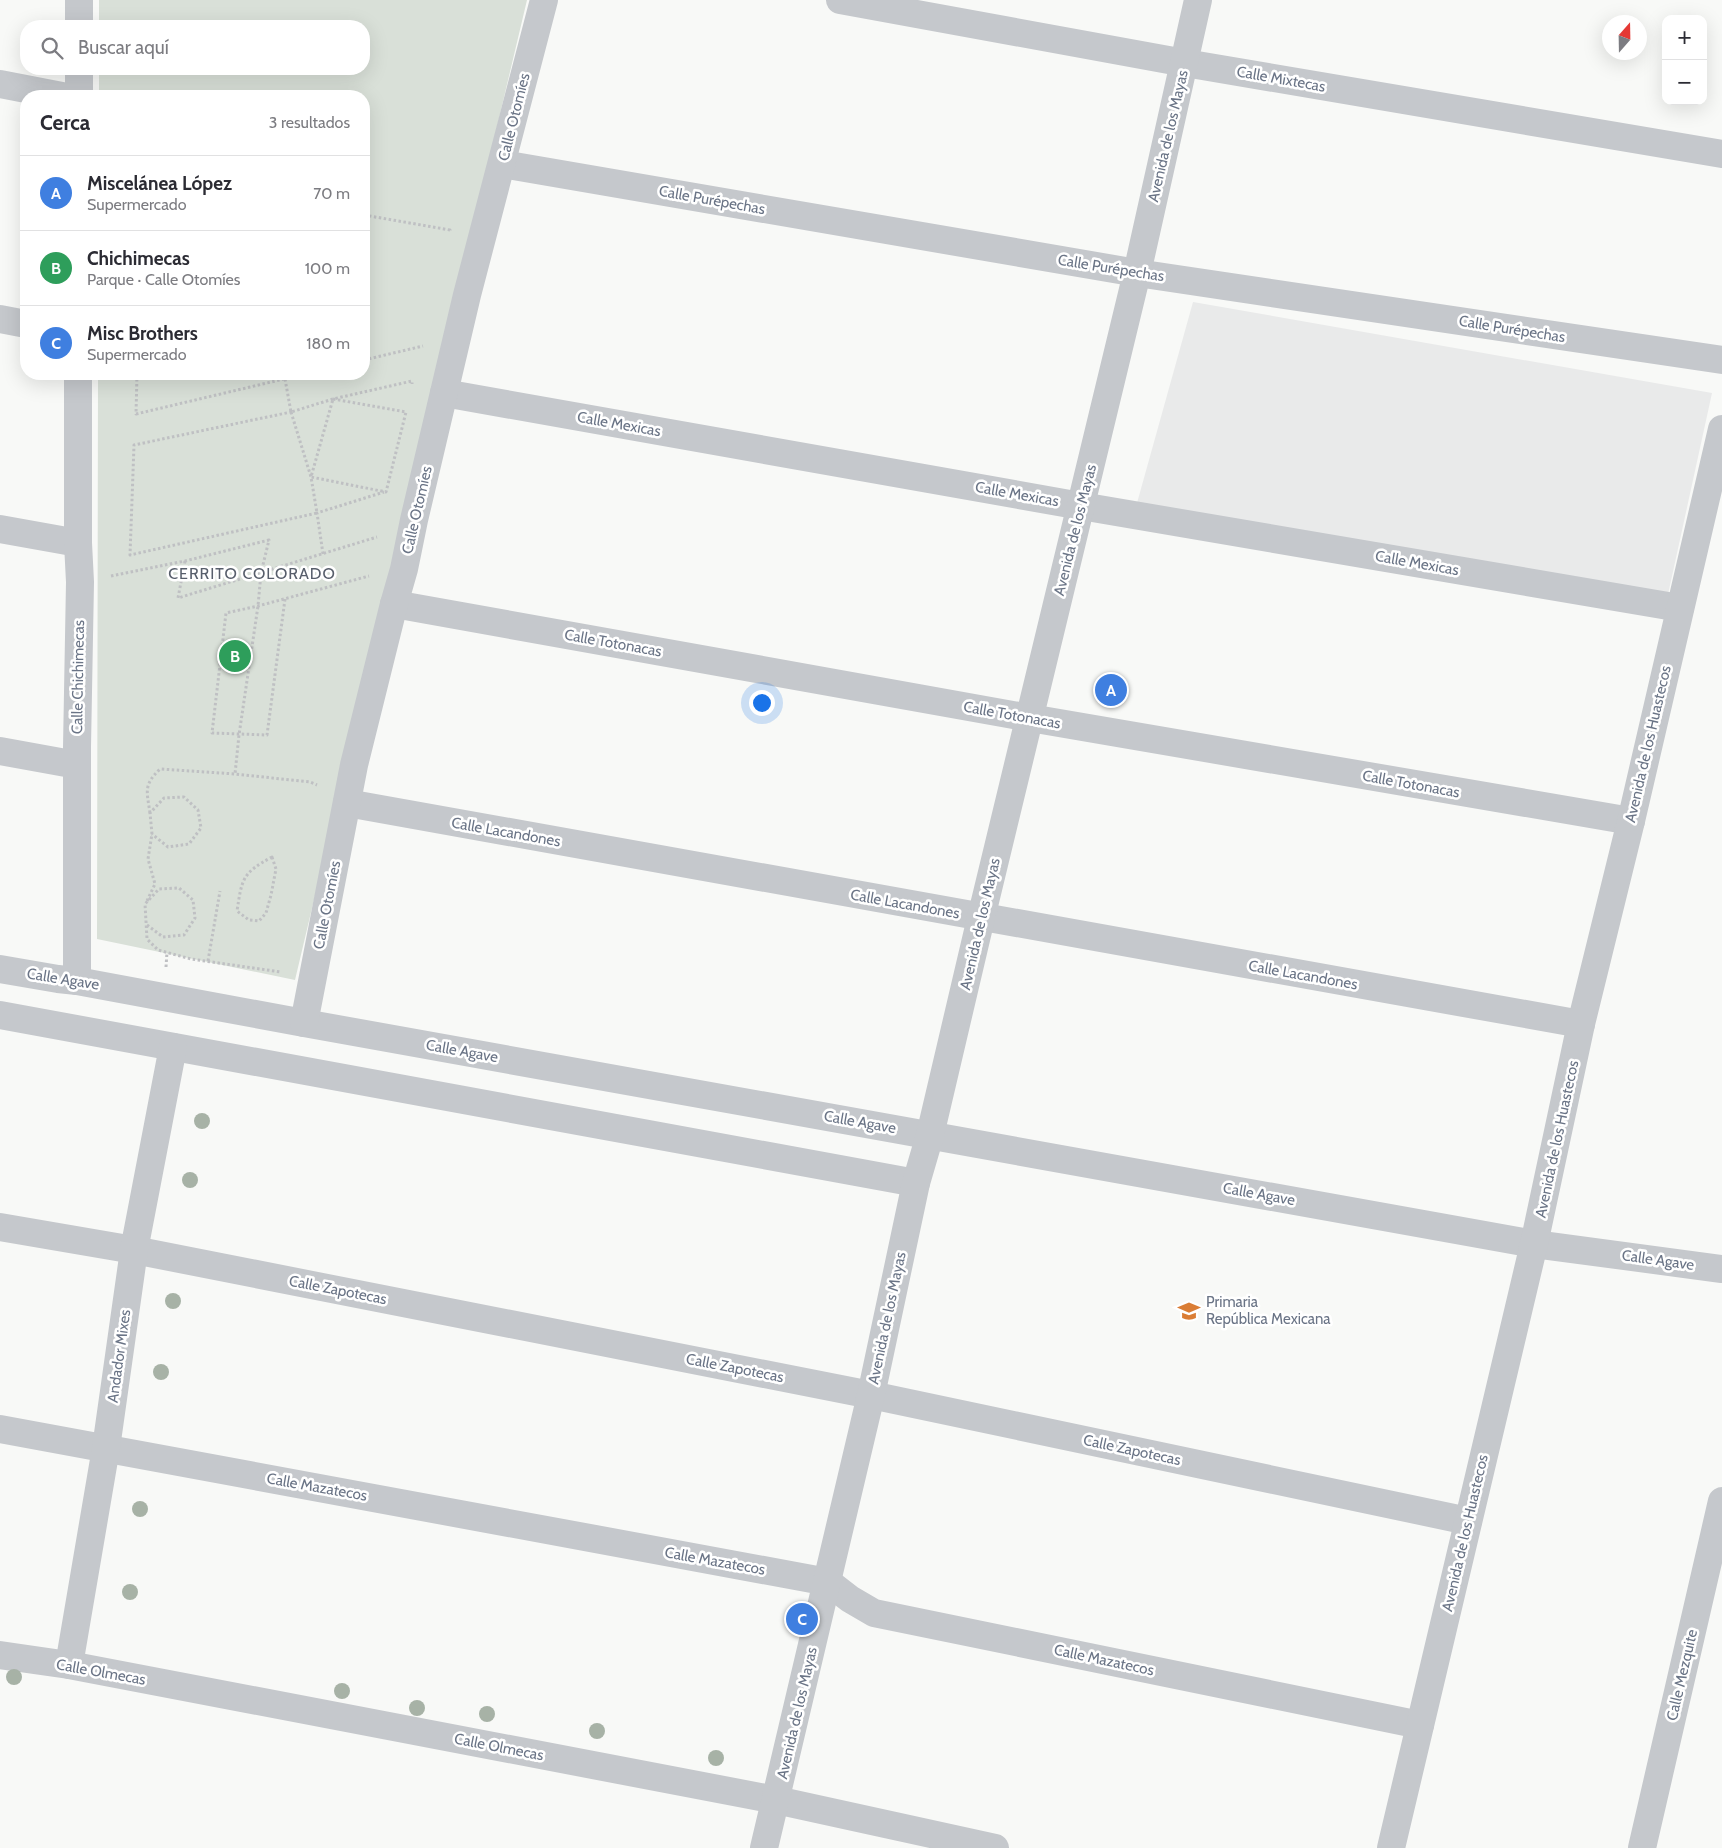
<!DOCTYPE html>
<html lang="es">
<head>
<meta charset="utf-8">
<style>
	:root { --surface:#fff; --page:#f2f2f3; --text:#2b2b33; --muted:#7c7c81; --line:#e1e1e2; --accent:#ea580c }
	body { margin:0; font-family:Cabin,sans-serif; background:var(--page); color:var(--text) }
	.controls { position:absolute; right:15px; top:15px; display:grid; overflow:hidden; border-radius:10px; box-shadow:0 5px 20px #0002 }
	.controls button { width:45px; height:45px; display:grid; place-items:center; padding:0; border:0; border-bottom:1px solid var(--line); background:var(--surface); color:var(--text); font:25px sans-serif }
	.compass { position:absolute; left:1602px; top:15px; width:45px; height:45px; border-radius:50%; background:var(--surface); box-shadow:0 5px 20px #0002; rotate:20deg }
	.you { position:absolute; left:761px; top:702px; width:18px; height:18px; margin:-12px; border:4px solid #fff; border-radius:50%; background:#1a73e8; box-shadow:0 0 0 8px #1a73e833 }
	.badge { display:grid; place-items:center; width:32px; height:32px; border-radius:50%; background:var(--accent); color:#fff; font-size:16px; font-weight:700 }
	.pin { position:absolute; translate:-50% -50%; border:2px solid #fff; box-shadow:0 1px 5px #0006 }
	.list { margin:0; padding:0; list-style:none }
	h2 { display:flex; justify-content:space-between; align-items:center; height:65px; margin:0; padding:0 20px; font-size:21px }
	h2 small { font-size:16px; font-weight:400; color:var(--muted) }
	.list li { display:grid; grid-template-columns:32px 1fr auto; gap:15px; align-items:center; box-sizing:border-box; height:75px; padding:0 20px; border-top:1px solid var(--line) }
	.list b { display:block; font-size:19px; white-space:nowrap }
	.list p { margin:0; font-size:16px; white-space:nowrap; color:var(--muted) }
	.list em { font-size:16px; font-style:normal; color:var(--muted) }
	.icon { flex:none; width:28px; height:28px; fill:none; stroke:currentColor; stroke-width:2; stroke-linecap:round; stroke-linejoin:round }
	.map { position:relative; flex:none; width:1722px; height:1848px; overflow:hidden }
	.search { position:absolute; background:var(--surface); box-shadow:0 5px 20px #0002; left:20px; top:20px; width:350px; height:55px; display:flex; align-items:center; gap:12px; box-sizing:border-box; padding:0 18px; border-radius:20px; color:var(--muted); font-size:19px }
	.panel { position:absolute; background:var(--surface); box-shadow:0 5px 20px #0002; left:20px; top:90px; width:350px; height:290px; border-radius:20px }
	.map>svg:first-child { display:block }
</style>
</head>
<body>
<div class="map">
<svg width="1722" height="1848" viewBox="0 0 1722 1848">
	<rect width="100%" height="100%" fill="#f8f9f7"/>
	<!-- built -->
	<polygon fill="#e9eaea" points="1193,302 1712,393 1667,599 1137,503"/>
	<!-- green -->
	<polygon fill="#d9e0d8" points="99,0 527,0 295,980 97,939 98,374 364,374 364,96 99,96 99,69 364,69 364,26 99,26"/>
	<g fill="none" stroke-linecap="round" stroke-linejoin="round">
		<!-- path -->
		<g stroke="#bfc0c3" stroke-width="3" stroke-dasharray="2.5 2.5" stroke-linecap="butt">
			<polyline points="364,215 450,230 449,232"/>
			<polyline points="364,360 423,346"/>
			<polyline points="137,374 136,414 305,374"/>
			<polyline points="285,379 291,412 333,399 412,381 412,384"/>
			<polygon points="333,399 406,412 386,492 311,477"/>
			<polygon points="291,412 311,477 317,513 130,555 134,445"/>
			<polyline points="323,554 317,513 384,492"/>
			<polyline points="185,561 178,598 377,537"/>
			<polyline points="111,576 185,561 269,540 261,573 258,606 239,735 235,774"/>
			<polyline points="285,599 267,735 212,733 226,613 258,606 369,576"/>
			<path d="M150 813C147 792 143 785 160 769L235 774 310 782 317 785"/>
			<path d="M272 857 276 869 271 895 266 913 259 921 249 920 237 911C242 879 242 873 272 857Z"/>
			<polyline points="147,901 155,884 148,859 152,834 150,813 164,798 184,797 198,810 201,828 189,844 168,847 152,834"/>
			<polyline points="147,925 163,937 184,935 195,918 193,900 179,888 159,889 145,904 147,939 158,950 191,959 281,972"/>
			<polyline points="208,961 220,891"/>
			<polyline points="166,967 167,952"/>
		</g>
		<!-- minor -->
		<g stroke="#c5c8cc" stroke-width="28">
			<polyline points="840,0 1185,63 1722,154"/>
			<polyline points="79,26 79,0"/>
			<polyline points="0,84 62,96"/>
			<polyline points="79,96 79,69"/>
			<polyline points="502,164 1137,273 1722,360"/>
			<polyline points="0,319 26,324"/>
			<polyline points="444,393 1081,506 1680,608"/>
			<polyline points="0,529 78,543"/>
			<polyline points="394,604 1030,718 1631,821"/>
			<polyline points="0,751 77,765"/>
			<polyline points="347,803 1581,1024"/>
			<polyline points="0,969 58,979 77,981 304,1023 1534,1244 1722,1269"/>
			<polyline points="77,981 77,747 80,582 78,543 78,374"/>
			<polyline points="0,1015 916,1183"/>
			<polyline points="304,1023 354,765 394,604 404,569 414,520 467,295 544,0"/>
			<polyline points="0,1227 134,1250 871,1395 1468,1521"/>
			<polyline points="0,1429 828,1582 850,1599 874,1613 1420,1725"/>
			<polyline points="0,1655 69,1665 776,1800 995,1848"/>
			<polyline points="69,1665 106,1448 134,1250 173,1047"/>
			<polyline points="1391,1848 1534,1244 1581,1024 1631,821 1722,429"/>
			<polyline points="1642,1848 1722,1501"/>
		</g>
		<!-- tertiary -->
		<polyline stroke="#c5c8cc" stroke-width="28" points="764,1848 871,1395 916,1183 930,1135 981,918 1137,273 1198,0"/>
	</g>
	<!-- trees -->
	<g fill="#a7b2a6">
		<circle cx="202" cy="1121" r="8"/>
		<circle cx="190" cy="1180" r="8"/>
		<circle cx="173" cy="1301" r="8"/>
		<circle cx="161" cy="1372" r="8"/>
		<circle cx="140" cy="1509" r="8"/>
		<circle cx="130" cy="1592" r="8"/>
		<circle cx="14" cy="1677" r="8"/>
		<circle cx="342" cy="1691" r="8"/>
		<circle cx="417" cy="1708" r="8"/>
		<circle cx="487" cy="1714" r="8"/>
		<circle cx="597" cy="1731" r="8"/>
		<circle cx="716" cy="1758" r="8"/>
	</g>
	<!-- icons -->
	<defs>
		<g id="school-bare" transform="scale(1.725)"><path d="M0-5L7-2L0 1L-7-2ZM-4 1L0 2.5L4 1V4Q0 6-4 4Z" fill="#da7d35" stroke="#fff" stroke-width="2.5" paint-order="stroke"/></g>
	</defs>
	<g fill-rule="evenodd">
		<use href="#school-bare" x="1189" y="1311"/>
	</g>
	<g text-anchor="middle" stroke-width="5" stroke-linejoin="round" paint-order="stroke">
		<!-- street labels -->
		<g font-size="15" fill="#6a7486" stroke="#fff">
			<text transform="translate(1281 79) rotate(10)" y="5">Calle Mixtecas</text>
			<text transform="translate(514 117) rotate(-76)" y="5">Calle Otomíes</text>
			<text transform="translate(1168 136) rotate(-77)" y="5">Avenida de los Mayas</text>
			<text transform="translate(712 200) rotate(10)" y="5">Calle Purépechas</text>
			<text transform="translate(1111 268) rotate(9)" y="5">Calle Purépechas</text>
			<text transform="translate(1512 329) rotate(9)" y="5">Calle Purépechas</text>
			<text transform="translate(619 424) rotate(10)" y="5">Calle Mexicas</text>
			<text transform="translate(1017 494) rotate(10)" y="5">Calle Mexicas</text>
			<text transform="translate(417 510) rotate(-77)" y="5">Calle Otomíes</text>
			<text transform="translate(1075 530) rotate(-76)" y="5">Avenida de los Mayas</text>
			<text transform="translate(1417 563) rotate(10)" y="5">Calle Mexicas</text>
			<text transform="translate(613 643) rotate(10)" y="5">Calle Totonacas</text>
			<text transform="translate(78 677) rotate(-89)" y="5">Calle Chichimecas</text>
			<text transform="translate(1012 715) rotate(10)" y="5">Calle Totonacas</text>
			<text transform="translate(1648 744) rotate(-77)" y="5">Avenida de los Huastecos</text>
			<text transform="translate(1411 784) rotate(10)" y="5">Calle Totonacas</text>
			<text transform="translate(506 832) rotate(10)" y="5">Calle Lacandones</text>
			<text transform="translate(905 904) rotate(10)" y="5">Calle Lacandones</text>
			<text transform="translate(327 905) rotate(-79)" y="5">Calle Otomíes</text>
			<text transform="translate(980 924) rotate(-77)" y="5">Avenida de los Mayas</text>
			<text transform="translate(1303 975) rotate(10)" y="5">Calle Lacandones</text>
			<text transform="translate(63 979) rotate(9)" y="5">Calle Agave</text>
			<text transform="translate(462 1051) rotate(10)" y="5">Calle Agave</text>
			<text transform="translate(860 1122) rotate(10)" y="5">Calle Agave</text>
			<text transform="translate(1557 1139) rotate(-78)" y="5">Avenida de los Huastecos</text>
			<text transform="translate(1259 1194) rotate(10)" y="5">Calle Agave</text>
			<text transform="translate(1658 1260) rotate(8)" y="5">Calle Agave</text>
			<text transform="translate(338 1290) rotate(11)" y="5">Calle Zapotecas</text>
			<text transform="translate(887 1318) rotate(-78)" y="5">Avenida de los Mayas</text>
			<text transform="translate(119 1356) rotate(-82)" y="5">Andador Mixes</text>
			<text transform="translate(735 1368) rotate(11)" y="5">Calle Zapotecas</text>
			<text transform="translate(1132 1450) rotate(12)" y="5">Calle Zapotecas</text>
			<text transform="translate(317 1487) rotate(10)" y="5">Calle Mazatecos</text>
			<text transform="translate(1465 1533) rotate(-77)" y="5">Avenida de los Huastecos</text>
			<text transform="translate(715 1561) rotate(10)" y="5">Calle Mazatecos</text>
			<text transform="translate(1104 1660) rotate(12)" y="5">Calle Mazatecos</text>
			<text transform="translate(101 1672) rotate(10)" y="5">Calle Olmecas</text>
			<text transform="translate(1682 1675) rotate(-77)" y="5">Calle Mezquite</text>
			<text transform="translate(797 1713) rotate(-77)" y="5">Avenida de los Mayas</text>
			<text transform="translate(499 1747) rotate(11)" y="5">Calle Olmecas</text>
		</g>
		<!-- poi labels -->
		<g font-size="15" fill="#6a7486" stroke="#fff" text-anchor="start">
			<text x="1206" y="1307">Primaria<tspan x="1206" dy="17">República Mexicana</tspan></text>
		</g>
		<!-- neighbourhood labels -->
		<g font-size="16" letter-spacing="1" fill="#575e6b" stroke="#fff">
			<text x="252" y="579">CERRITO COLORADO</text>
		</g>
	</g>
</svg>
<div class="controls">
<button>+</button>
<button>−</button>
</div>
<svg class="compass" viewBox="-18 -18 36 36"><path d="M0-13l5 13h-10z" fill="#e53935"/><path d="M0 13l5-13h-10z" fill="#7c7c81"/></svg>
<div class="you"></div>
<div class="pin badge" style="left:1111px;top:690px;background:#3f7fe0">A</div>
<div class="pin badge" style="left:235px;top:656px;background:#2e9e5b">B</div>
<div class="pin badge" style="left:802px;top:1619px;background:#3f7fe0">C</div>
<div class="search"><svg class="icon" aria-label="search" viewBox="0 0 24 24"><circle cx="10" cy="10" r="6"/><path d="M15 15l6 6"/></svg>Buscar aquí</div>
<section class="panel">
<h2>Cerca<small>3 resultados</small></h2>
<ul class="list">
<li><span class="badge" style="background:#3f7fe0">A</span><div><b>Miscelánea López</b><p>Supermercado</p></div><em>70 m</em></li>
<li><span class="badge" style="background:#2e9e5b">B</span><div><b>Chichimecas</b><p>Parque · Calle Otomíes</p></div><em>100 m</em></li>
<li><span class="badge" style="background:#3f7fe0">C</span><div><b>Misc Brothers</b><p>Supermercado</p></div><em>180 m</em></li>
</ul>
</section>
</div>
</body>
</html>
